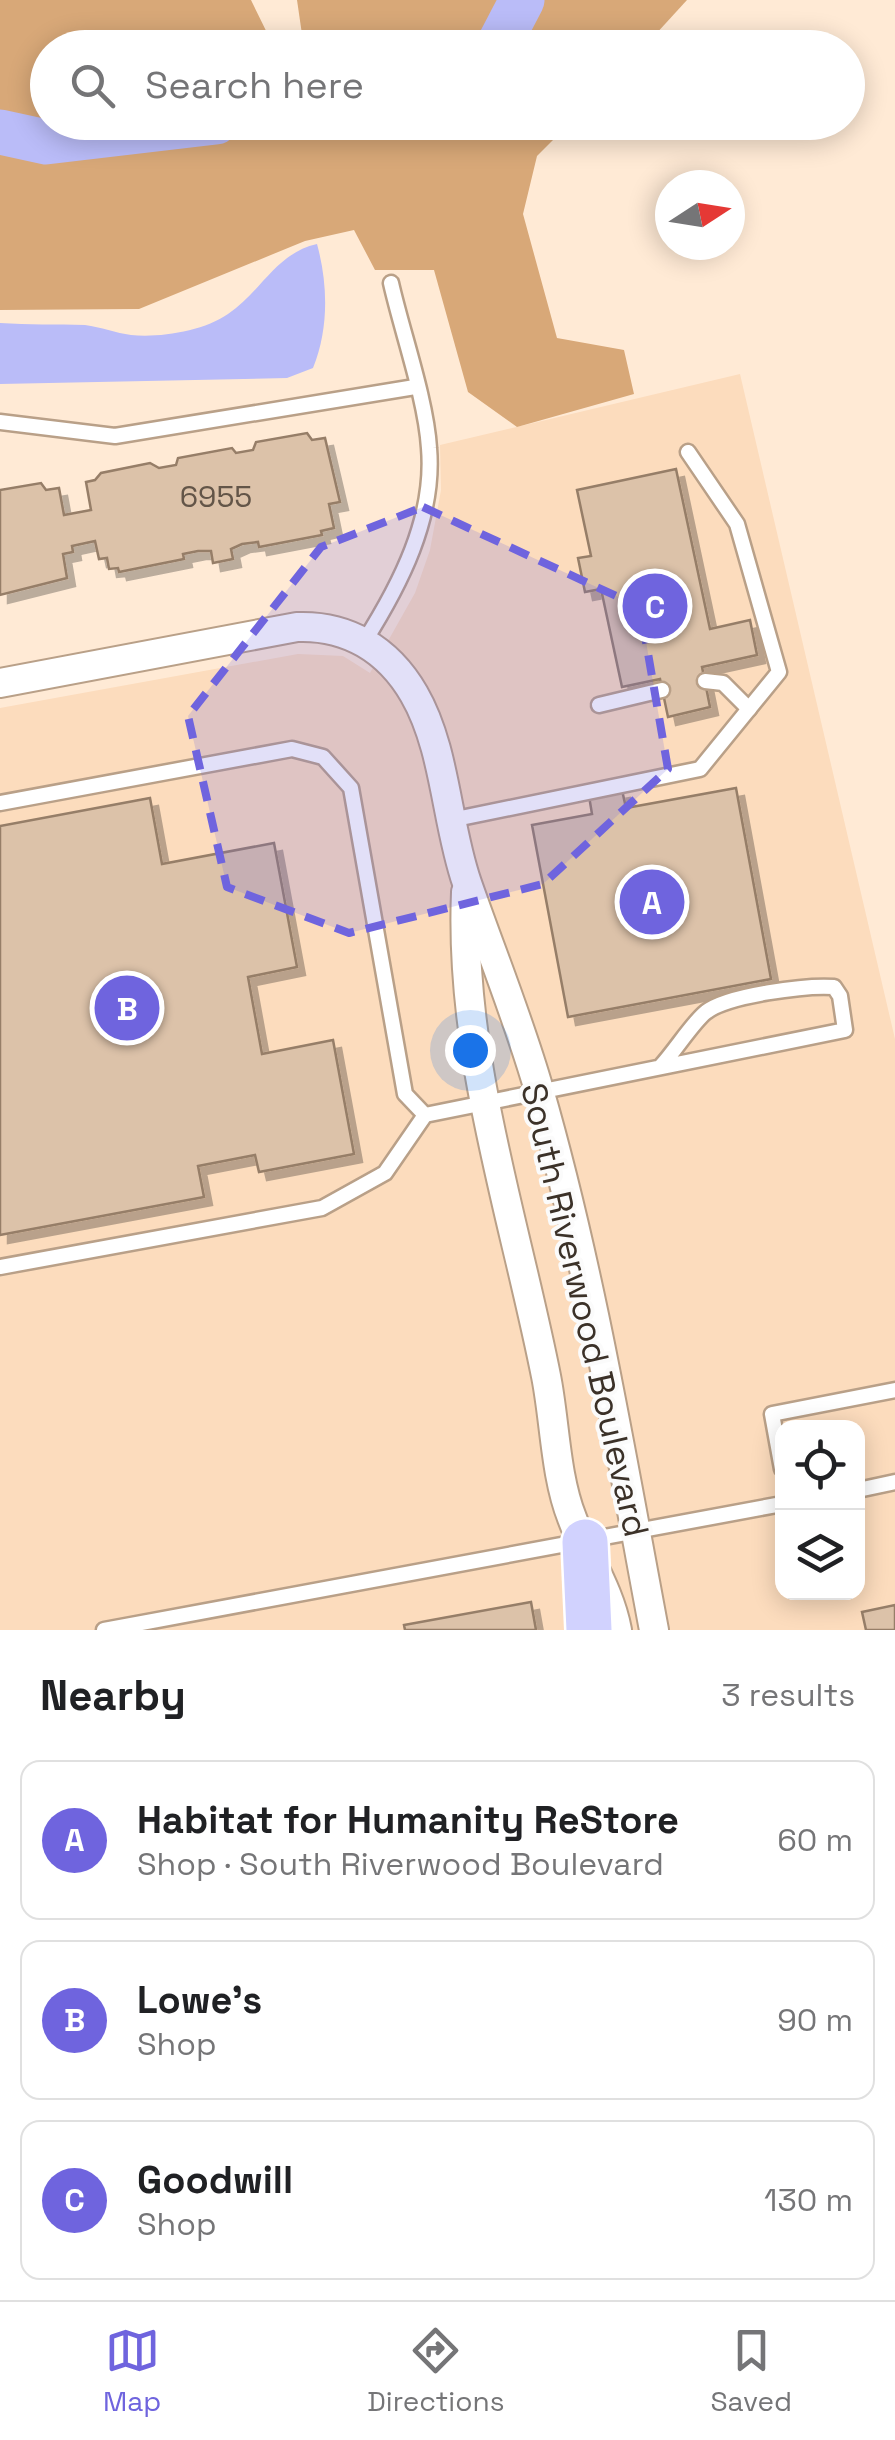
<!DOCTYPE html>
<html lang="en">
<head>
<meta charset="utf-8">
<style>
	:root { --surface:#fff; --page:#f6f6f6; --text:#202124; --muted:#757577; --line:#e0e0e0; --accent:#6f64de }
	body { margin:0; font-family:"Space Grotesk",sans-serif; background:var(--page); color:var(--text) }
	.controls { position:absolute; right:30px; bottom:30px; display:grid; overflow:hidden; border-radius:20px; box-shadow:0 5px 25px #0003 }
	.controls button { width:90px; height:90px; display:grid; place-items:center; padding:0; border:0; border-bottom:2px solid var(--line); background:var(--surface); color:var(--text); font:50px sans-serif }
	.compass { position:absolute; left:655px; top:170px; width:90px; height:90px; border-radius:50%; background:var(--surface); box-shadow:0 5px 25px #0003; rotate:78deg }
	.you { position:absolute; left:470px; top:1050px; width:35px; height:35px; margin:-25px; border:8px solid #fff; border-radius:50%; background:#1a73e8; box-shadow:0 0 0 15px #1a73e833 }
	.badge { display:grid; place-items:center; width:65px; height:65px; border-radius:50%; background:var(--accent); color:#fff; font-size:32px; font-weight:700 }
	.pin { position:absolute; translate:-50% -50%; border:5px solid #fff; box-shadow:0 2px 10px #0006 }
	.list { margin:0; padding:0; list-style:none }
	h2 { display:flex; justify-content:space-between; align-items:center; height:130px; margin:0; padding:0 40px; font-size:42px }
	h2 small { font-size:32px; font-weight:400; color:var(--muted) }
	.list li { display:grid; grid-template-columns:65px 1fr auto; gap:30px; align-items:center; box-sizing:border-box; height:160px; margin:0 20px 20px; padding:0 20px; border:2px solid var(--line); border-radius:20px }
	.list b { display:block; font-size:38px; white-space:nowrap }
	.list p { margin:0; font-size:32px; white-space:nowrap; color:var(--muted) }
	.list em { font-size:32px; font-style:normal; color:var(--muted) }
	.icon { flex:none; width:55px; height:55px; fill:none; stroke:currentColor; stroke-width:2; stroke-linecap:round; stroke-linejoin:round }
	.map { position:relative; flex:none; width:895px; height:1630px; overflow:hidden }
	.search { position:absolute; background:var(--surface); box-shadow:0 5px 25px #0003; left:30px; right:30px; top:30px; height:110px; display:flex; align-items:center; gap:25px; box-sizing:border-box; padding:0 35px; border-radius:55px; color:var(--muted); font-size:38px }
	.sheet { height:670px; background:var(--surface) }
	nav { display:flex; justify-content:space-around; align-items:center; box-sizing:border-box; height:140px; border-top:2px solid var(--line); background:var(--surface); font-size:28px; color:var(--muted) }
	nav a { display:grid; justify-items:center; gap:5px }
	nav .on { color:var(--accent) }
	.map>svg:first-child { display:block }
</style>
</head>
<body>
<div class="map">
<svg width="895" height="1630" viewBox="0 0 895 1630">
	<defs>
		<filter id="shadow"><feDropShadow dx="8" dy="8" stdDeviation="0" flood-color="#0004"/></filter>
	</defs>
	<rect width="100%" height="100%" fill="#ffead5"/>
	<!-- built -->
	<path fill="#fcdcbd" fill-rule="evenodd" d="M740 374 895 1039V1630H0V708L298 654 343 656 370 673 415 593 430 550 441 490 440 445ZM782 1428H858V1592H782Z"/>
	<!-- forest -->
	<g fill="#d8a878">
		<polygon points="0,0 251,0 274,47 48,48 48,122 310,123 318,137 316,123 570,123 537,156 523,214 557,338 624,350 634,394 517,427 468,392 434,270 375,270 354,230 305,241 139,309 0,310"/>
		<polygon points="297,0 687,0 644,47 304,48"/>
	</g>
	<!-- water -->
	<path fill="#babcf8" d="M317 244C328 284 329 329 313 368L287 378 0 384V323C28 325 57 324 85 325 101 327 116 333 131 335 160 338 204 331 228 314 261 292 276 253 317 244Z"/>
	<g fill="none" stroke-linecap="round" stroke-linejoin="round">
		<!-- river -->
		<g stroke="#babcf8" stroke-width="45">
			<polyline points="497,48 522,0"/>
			<polyline points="0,132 46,142 216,122"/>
		</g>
	</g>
	<!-- building -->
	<g fill="#dcc2a9" stroke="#967e68" stroke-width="2.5" filter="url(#shadow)">
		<polygon points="307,433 312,440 325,438 340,502 329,504 334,528 321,531 322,535 259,547 258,542 242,544 231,549 233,559 213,563 211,551 198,551 183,554 184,559 119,572 118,568 109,569 107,558 99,559 95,541 72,546 73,552 63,554 67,578 0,595 0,490 41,483 46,490 59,488 64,515 91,510 86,482 95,480 101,473 150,463 159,468 176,465 178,458 232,448 236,453 253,450 256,442"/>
		<polygon points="676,469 710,629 750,620 757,655 702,667 710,707 668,717 660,679 622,687 601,589 585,592 578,558 591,556 577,490"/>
		<polygon points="736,788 771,979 568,1017 532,825 592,814 589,796 622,790 626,808"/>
		<polygon points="150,798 162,864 274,843 297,967 248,977 262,1054 333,1040 354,1154 259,1172 255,1155 198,1166 204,1197 0,1235 0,826"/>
		<polygon points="531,1602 536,1630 405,1630 404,1625"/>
		<polygon points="895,1605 895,1630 866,1630 862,1612"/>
	</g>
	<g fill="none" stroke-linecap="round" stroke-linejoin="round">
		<!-- lane casing -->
		<g stroke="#b9a088" stroke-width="19">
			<g id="lane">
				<polyline points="0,422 115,436 415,387"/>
				<path d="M364 642C400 585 435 518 429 448 426 399 402 332 391 283"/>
				<polyline points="705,681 723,683 749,709"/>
				<polyline points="599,705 662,690"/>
				<polyline points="0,803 292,749 323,757 351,788 405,1094 425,1115"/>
				<polyline points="451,820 700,769 779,672 737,524 688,452"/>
				<path d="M0 1267 322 1208 385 1173 425 1115 845 1030 840 996 834 987C807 985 727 995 706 1012 693 1022 675 1051 661 1066"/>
				<polyline points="782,1469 772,1414 895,1390"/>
				<polyline points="858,1490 895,1482"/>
				<polyline points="104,1630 782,1504"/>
			</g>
		</g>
		<!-- street casing -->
		<g stroke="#b9a088" stroke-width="32">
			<g id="street">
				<path d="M0 683 297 627C347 625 388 649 414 694 446 749 446 823 467 883 491 952 519 1020 539 1090 590 1267 620 1449 654 1630"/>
				<path d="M466 892C459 1057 514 1215 546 1376 555 1421 555 1475 572 1518 586 1557 609 1588 617 1630"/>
			</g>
		</g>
		<!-- primary casing -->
		<g stroke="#fff" stroke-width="50">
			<polyline id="primary" points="585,1542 589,1630"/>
		</g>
		<!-- lane -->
		<use href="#lane" stroke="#fff" stroke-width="14"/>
		<!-- street -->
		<use href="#street" stroke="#fff" stroke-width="28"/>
		<!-- primary -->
		<use href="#primary" stroke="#d1d2fe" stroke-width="45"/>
	</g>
	<!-- marked area -->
	<path fill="#6f64de" fill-opacity="0.2" stroke="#6f64de" stroke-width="8" stroke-dasharray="20 12" stroke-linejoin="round" d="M423 507 640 607 668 769 543 884 349 933 227 887 188 716 321 547Z"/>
	<g text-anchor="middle" stroke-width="8" stroke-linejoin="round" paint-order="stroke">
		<!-- number labels -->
		<g font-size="30" fill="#635548">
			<text x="216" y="507">6955</text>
		</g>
		<!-- street labels -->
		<g font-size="35" fill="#3b3128" stroke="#fbfbfb">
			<text transform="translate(585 1310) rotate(77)" y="12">South Riverwood Boulevard</text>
		</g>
	</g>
</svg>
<div class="controls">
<button><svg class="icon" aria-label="locate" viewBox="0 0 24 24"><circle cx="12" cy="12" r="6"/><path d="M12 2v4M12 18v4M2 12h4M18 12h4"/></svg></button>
<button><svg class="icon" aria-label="layers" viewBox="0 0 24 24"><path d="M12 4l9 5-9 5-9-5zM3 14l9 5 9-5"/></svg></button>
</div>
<svg class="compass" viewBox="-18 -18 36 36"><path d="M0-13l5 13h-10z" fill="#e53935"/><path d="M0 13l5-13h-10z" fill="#757577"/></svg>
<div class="you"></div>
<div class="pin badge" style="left:652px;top:902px">A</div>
<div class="pin badge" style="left:127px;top:1008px">B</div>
<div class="pin badge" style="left:655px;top:606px">C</div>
<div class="search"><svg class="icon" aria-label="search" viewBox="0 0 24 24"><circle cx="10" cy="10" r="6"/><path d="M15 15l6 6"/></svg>Search here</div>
</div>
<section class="sheet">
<h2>Nearby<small>3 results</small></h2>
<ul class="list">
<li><span class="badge">A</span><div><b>Habitat for Humanity ReStore</b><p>Shop · South Riverwood Boulevard</p></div><em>60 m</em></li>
<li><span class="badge">B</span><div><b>Lowe's</b><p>Shop</p></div><em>90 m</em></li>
<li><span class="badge">C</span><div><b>Goodwill</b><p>Shop</p></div><em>130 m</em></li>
</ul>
</section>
<nav>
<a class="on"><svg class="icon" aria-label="map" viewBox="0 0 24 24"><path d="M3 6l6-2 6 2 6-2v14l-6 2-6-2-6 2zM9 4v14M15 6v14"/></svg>Map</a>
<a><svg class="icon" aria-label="directions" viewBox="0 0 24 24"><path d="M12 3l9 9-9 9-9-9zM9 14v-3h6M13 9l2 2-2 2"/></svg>Directions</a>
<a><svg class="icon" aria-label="saved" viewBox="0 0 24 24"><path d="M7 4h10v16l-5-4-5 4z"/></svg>Saved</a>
</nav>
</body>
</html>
